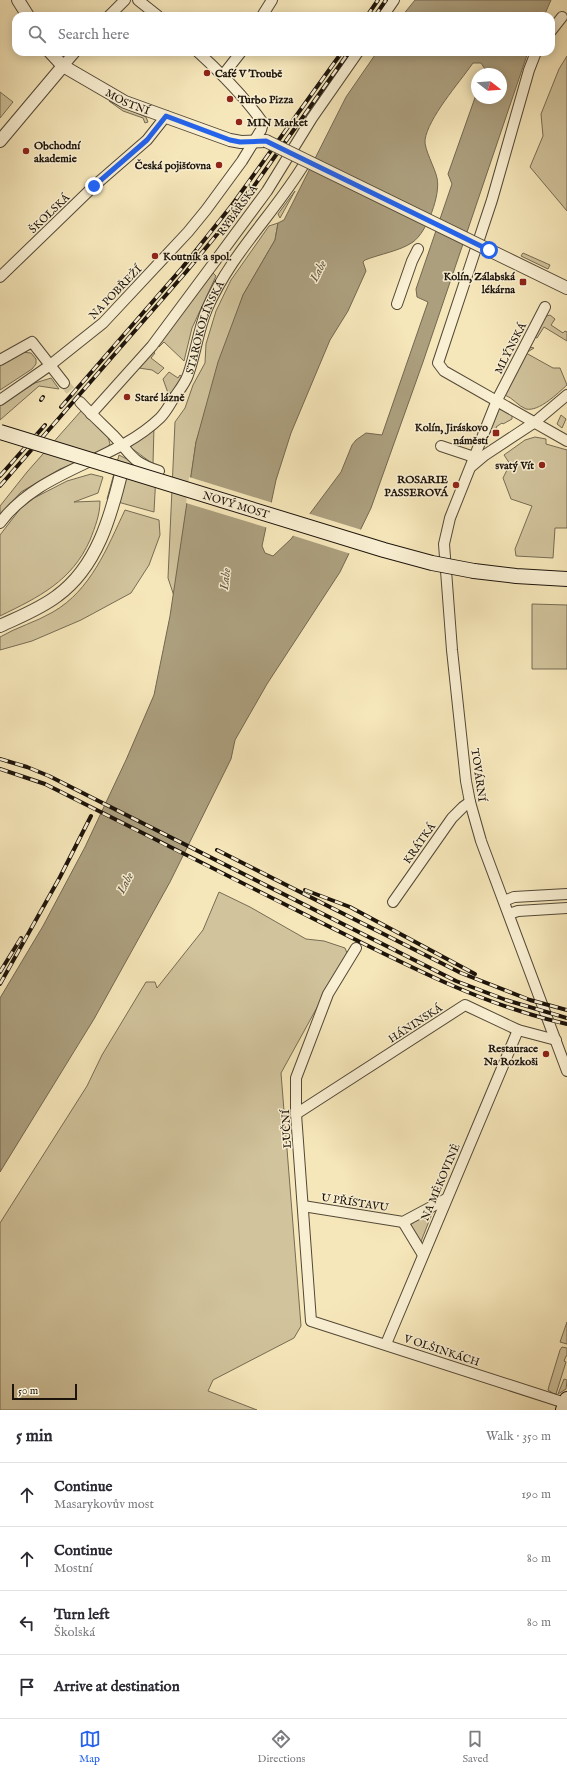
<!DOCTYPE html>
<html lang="en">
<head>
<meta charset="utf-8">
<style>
	:root { --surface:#fff; --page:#f7f7f7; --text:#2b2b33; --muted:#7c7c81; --line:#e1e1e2; --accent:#2563eb }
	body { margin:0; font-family:"IM FELL English",serif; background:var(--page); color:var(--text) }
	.compass { position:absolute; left:471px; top:68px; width:36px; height:36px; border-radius:50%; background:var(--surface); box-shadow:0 2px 10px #0003; rotate:107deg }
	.scale { position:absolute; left:12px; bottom:10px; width:65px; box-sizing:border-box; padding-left:4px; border:2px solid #1d140b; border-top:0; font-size:11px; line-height:14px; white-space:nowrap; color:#1d140b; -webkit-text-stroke:3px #f9efd2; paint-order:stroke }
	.stop { position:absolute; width:12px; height:12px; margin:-9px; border:3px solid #2563eb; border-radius:50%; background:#fff }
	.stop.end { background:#2563eb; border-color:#fff; box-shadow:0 1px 4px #0008 }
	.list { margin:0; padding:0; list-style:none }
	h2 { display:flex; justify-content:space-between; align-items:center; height:52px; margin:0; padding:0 16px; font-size:17px }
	h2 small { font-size:13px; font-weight:400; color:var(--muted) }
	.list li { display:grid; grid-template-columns:26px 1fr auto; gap:12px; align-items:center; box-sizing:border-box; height:64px; padding:0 16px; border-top:1px solid var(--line) }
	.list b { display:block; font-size:15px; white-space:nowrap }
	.list p { margin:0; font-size:13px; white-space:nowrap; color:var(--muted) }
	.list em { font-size:13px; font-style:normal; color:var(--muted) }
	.icon { flex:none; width:22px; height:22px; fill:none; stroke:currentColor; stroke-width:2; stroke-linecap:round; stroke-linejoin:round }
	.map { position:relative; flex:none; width:567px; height:1410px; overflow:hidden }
	.search { position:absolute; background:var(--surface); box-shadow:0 2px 10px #0003; left:12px; right:12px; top:12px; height:44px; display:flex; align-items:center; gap:10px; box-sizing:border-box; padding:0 14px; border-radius:12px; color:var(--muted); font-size:15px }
	.sheet { height:308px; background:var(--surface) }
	nav { display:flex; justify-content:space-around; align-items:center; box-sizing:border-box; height:56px; border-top:1px solid var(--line); background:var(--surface); font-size:11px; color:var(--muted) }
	nav a { display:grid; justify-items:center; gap:2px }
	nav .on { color:var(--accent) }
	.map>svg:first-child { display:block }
</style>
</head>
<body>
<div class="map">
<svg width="567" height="1410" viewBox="0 0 567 1410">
	<rect width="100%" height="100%" fill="#f6e7ba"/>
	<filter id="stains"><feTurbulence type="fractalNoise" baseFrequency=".005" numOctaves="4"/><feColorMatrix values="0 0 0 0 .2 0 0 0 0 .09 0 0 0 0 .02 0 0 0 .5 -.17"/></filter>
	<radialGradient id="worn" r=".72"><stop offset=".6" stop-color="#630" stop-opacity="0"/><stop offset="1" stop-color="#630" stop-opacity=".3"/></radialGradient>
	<!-- green -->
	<g fill="#d1c39c" stroke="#776c54">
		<polygon points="567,56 567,211 530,167 543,136 541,114 559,69"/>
		<polygon points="0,92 13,102 0,118"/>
		<polygon points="109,101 146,117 148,122 145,123 143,118 123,111"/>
		<polygon points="295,191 280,218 278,214"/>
		<polygon points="278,223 275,240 243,295 196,442 174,596 168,578 175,422 185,408 193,385 205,363 206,344 216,311 231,280 269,226"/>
		<polygon points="523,253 550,265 548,269 521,256"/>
		<polygon points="213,273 216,276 192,328 184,361 164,342 159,347 158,345"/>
		<polygon points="550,315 555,319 551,325 563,333 565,331 567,332 567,341 544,327 537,338 534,337 543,317"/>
		<path d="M529 347 534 348 526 353 553 368H560L567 385C558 393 539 412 526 409 518 406 513 398 505 395V392L525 349Z"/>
		<polygon points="21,352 31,353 36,359 36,364 32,369 0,390 0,365"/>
		<polygon points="153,352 155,353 151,358 164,368 158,374 152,370 139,368"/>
		<polygon points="169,372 178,378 180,375 182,377 175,392 168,393 163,379"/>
		<polygon points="51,378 59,389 39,386 0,420 0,405 35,383"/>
		<polygon points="499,408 512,415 512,419 503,424 502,423 496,427 497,429 487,434"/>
		<polygon points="81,411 108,437 110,444 103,452 60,469 21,492 0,515 0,506 27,472"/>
		<polygon points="561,415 566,419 562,428 557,424"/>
		<polygon points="154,426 153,464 130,447"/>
		<polygon points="535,437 546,439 546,444 567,450 567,528 555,528 553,558 516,556 515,549 532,506 511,499 503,478 510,464 504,455 525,440"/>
		<polygon points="119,455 156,474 154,512 107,499"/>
		<path d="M91 474 103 477 98 493 74 502 100 501C100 515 95 527 90 540 72 581 39 597 0 616V535L20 509 34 498 67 481Z"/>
		<path d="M125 510 159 520 160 535 149 565 131 593 81 620 32 641 0 650V637C17 627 36 622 53 612 91 590 107 548 125 510Z"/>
		<polygon points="532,604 567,605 567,669 532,669"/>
		<polygon points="219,892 250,907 306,939 324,941 345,948 347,953 281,1073 301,1326 294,1338 213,1380 208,1391 257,1410 0,1410 0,1223 87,1086 102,1055 146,982 155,982 157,988 203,930"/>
		<polygon points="433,1211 420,1244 408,1226"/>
		<polygon points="567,1322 567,1344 560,1342"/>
		<polygon points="562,1347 567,1348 567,1356 566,1356 564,1361 566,1362 556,1394 554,1394 548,1390 549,1386 560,1350"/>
		<polygon points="564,1379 567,1380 566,1389 558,1394"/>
	</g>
	<!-- water -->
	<g fill="#ac9f7e" stroke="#736750" fill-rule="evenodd">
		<polygon points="415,0 551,0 544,16 402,16"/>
		<path d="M377 52H528L423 362 371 508 340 572 267 684 235 740 231 759 170 882 94 1019 0 1172V998L43 926 85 847 126 760 154 695 170 616 196 442 218 362 243 295 275 240 278 223 284 220 346 97ZM473 63H481L485 69 483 74H501V98H477V92L448 174 452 184 416 289 417 297 428 302 382 435 366 433 356 440 352 445 341 472 291 539 273 556 265 553 262 546 276 480 291 433 330 340 348 311 366 271 363 262 365 260C380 254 400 251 413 242 427 232 441 194 437 178 435 168 424 149 425 140 428 118 459 83 473 63Z"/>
	</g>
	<!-- pier -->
	<g fill="#f6e7ba">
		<polygon points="189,477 273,503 268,528 186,503"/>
		<polygon points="307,513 362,530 351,554 291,535"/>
	</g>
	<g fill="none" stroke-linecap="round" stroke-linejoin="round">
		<!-- minor-tunnel -->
		<polyline stroke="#d5c7a0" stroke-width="10" stroke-dasharray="10 5" stroke-linecap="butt" points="64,383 80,402"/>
		<!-- minor casing -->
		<g stroke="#534937" stroke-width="12">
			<g id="minor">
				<polyline points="138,0 158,16"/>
				<polyline points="109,16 125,0"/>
				<polyline points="262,16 272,0"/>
				<polyline points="383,16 394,0"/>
				<polyline points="551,31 562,17"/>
				<polyline points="536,52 529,70 492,200 438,363 444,371 567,441"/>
				<polyline points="63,66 75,52"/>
				<polyline points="223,75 241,52"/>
				<polyline points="0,277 94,186 147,140 166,116"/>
				<polyline points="397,304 412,261 418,249"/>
				<polyline points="545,307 497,400 450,518 444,544 452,650 466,781 470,802 481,841 567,1071"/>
				<polyline points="0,360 32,342 64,383"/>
				<path d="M0 400 49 366 103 323 188 232 206 210 242 161 261 130 263 123C244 96 222 74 198 52"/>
				<path d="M80 402C91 414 102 424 113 435 132 455 131 462 159 471"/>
				<polyline points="91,414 152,346 213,264 267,191 312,118 358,52"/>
				<polyline points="441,446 474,457"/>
				<polyline points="472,466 485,455 535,422 567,395"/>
				<path id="s1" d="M0 523C40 469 113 463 160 418 165 413 169 406 172 401 177 393 185 384 188 375 196 353 198 330 207 309 231 253 276 212 306 161"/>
				<polyline points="504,901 514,897 567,894"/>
				<polyline points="393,902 452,818 463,807 470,802"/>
				<polyline points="509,914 518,911 567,908"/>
				<polyline points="356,948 328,994 296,1078 296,1114 311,1321 565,1403"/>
				<polyline points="296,1114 465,1005 518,1030 556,1040"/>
				<polyline points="303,1206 403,1222 446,1199"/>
				<polyline points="403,1222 423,1255"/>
				<polyline points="386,1344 518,1030"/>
			</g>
		</g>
		<!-- tertiary casing -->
		<g stroke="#534937" stroke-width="14">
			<g id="tertiary">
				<polyline points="18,0 28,16"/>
				<path id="s2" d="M50 52 63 66 125 102 230 140 241 142 266 141"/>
				<polyline points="0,141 63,66"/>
				<polyline points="491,251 567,288"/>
				<path d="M0 626C19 617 40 609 57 596 97 567 111 516 122 470"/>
			</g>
		</g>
		<!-- secondary casing -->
		<g stroke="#1d140b" stroke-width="16">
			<g id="secondary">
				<polyline points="474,571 516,576 567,579"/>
				<polyline points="563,1410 567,1399"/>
			</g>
		</g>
		<!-- minor -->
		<use href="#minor" stroke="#f9efd2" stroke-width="10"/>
		<!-- tertiary -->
		<use href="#tertiary" stroke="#f9efd2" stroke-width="12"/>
		<!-- secondary -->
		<use href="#secondary" stroke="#f9efd2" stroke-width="14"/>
		<!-- rail casing -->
		<g stroke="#1d140b" stroke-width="4">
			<g id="rail">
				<polyline points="367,16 378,0"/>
				<polyline points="375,16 386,0"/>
				<polyline points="41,400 43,397"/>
				<polyline points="61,407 182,268 232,205 342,52"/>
				<polyline points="0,476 45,425"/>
				<polyline points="0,486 186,272 237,210 349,52"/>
				<polyline points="0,759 27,767 49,776 456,981 506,1000 567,1018"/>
				<path d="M0 769 45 784C138 831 231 878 324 924 403 963 481 1005 567 1024"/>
				<polyline points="217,850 461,973 530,1000 567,1010"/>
				<polyline points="305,890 350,907 475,974"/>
				<polyline points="0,972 21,938"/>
				<polyline points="0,984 60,877 91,816"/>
			</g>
		</g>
		<!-- rail -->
		<use href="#rail" stroke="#f9efd2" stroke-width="2.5" stroke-dasharray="8" stroke-linecap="butt"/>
		<!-- tertiary-bridge casing -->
		<g stroke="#534937" stroke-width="14" stroke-linecap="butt">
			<polyline id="tertiary-bridge" points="266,141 491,251"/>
		</g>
		<!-- secondary-bridge casing -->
		<g stroke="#1d140b" stroke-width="16" stroke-linecap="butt">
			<g id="secondary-bridge">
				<path id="s3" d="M0 432 384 550 432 563 474 571"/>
			</g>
		</g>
		<!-- tertiary-bridge -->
		<use href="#tertiary-bridge" stroke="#f9efd2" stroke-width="12"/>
		<!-- secondary-bridge -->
		<use href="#secondary-bridge" stroke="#f9efd2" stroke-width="14"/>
	</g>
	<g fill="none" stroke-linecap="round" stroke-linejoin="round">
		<!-- route -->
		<polyline stroke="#2563eb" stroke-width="5" points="94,186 147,140 166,116 230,140 240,142 266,141 489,250"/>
	</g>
	<!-- markers -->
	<g fill="#8f2418" stroke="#f9efd2" stroke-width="1.5">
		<circle cx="207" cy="73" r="4"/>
		<circle cx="230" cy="99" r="4"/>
		<circle cx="239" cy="122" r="4"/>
		<circle cx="26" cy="151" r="4"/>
		<circle cx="219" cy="165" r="4"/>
		<circle cx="155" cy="256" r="4"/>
		<rect x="519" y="278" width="8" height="8" rx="2"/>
		<circle cx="127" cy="397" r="4"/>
		<rect x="492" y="429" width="8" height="8" rx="2"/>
		<circle cx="542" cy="465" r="4"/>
		<circle cx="456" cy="485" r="4"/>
		<circle cx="546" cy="1054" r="4"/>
	</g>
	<g text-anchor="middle" stroke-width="3" stroke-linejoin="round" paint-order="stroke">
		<!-- poi labels -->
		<g font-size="11" font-weight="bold" fill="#1d140b" stroke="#f9efd2" text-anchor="start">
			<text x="215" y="77">Café V Troubě</text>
			<text x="238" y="103">Turbo Pizza</text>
			<text x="247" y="126">MIN Market</text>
			<text x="34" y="149">Obchodní<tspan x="34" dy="13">akademie</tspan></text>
			<text x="211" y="169" text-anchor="end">Česká pojišťovna</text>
			<text x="163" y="260">Koutník a spol.</text>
			<text x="515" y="280" text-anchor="end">Kolín, Zálabská<tspan x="515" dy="13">lékárna</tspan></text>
			<text x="135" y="401">Staré lázně</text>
			<text x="488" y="431" text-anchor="end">Kolín, Jiráskovo<tspan x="488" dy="13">náměstí</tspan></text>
			<text x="534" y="469" text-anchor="end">svatý Vít</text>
			<text x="448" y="483" text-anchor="end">ROSARIE<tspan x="448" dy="13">PASSEROVÁ</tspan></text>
			<text x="538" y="1052" text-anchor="end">Restaurace<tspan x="538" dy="13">Na Rozkoši</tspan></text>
		</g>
		<!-- street labels -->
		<g font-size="11" fill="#1d140b" stroke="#f9efd2">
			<text dy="4" stroke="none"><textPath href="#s2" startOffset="93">MOSTNÍ</textPath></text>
			<text transform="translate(237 210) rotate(-54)" y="4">RYBÁŘSKÁ</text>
			<text transform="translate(49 213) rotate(-44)" y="4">ŠKOLSKÁ</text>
			<text transform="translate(115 292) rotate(-46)" y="4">NA POBŘEŽÍ</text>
			<text dy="4" stroke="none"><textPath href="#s1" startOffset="295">STAROKOLÍNSKÁ</textPath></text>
			<text transform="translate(510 348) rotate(-63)" y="4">MLÝNSKÁ</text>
			<text dy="4" stroke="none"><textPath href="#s3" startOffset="247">NOVÝ MOST</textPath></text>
			<text transform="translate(479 775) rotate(82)" y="4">TOVÁRNÍ</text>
			<text transform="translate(419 843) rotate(-55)" y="4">KRÁTKÁ</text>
			<text transform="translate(415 1023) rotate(-33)" y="4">HÁNINSKÁ</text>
			<text transform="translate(286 1129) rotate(-93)" y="4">LUČNÍ</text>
			<text transform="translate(440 1182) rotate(-67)" y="4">NA MĚKOVINĚ</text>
			<text transform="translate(355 1202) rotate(9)" y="4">U PŘÍSTAVU</text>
			<text transform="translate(442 1350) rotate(18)" y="4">V OLŠINKÁCH</text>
		</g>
		<!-- water labels -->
		<g font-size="12" font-style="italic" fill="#5d533f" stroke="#f9efd2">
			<text transform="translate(318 271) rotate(-62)" y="4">Labe</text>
			<text transform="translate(225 579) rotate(-83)" y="4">Labe</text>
			<text transform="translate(125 883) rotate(-62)" y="4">Labe</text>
		</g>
	</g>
	<rect width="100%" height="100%" filter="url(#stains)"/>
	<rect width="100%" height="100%" fill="url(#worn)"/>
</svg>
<svg class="compass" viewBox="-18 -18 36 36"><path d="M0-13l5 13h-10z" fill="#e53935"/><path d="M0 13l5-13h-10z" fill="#7c7c81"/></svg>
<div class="scale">50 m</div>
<div class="stop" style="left:489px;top:250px"></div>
<div class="stop end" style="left:94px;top:186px"></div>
<div class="search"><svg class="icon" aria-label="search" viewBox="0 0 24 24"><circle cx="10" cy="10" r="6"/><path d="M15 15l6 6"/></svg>Search here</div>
</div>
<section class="sheet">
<h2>5 min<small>Walk · 350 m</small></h2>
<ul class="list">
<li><svg class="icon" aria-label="ahead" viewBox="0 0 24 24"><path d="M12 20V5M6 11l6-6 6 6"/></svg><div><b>Continue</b><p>Masarykovův most</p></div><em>190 m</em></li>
<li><svg class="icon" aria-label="ahead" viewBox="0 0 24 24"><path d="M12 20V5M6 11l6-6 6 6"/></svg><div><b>Continue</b><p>Mostní</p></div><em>80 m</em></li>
<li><svg class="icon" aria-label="left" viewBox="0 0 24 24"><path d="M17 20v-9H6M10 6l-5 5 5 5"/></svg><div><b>Turn left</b><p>Školská</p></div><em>80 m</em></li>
<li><svg class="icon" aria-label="arrive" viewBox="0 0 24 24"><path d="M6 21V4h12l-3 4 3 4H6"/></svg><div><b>Arrive at destination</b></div></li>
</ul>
</section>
<nav>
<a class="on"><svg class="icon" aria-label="map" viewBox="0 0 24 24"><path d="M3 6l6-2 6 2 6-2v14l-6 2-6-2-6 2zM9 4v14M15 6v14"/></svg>Map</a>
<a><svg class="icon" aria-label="directions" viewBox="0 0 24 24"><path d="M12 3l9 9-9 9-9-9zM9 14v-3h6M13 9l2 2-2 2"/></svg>Directions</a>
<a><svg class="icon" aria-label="saved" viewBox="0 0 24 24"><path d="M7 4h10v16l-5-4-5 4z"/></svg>Saved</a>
</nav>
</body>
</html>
